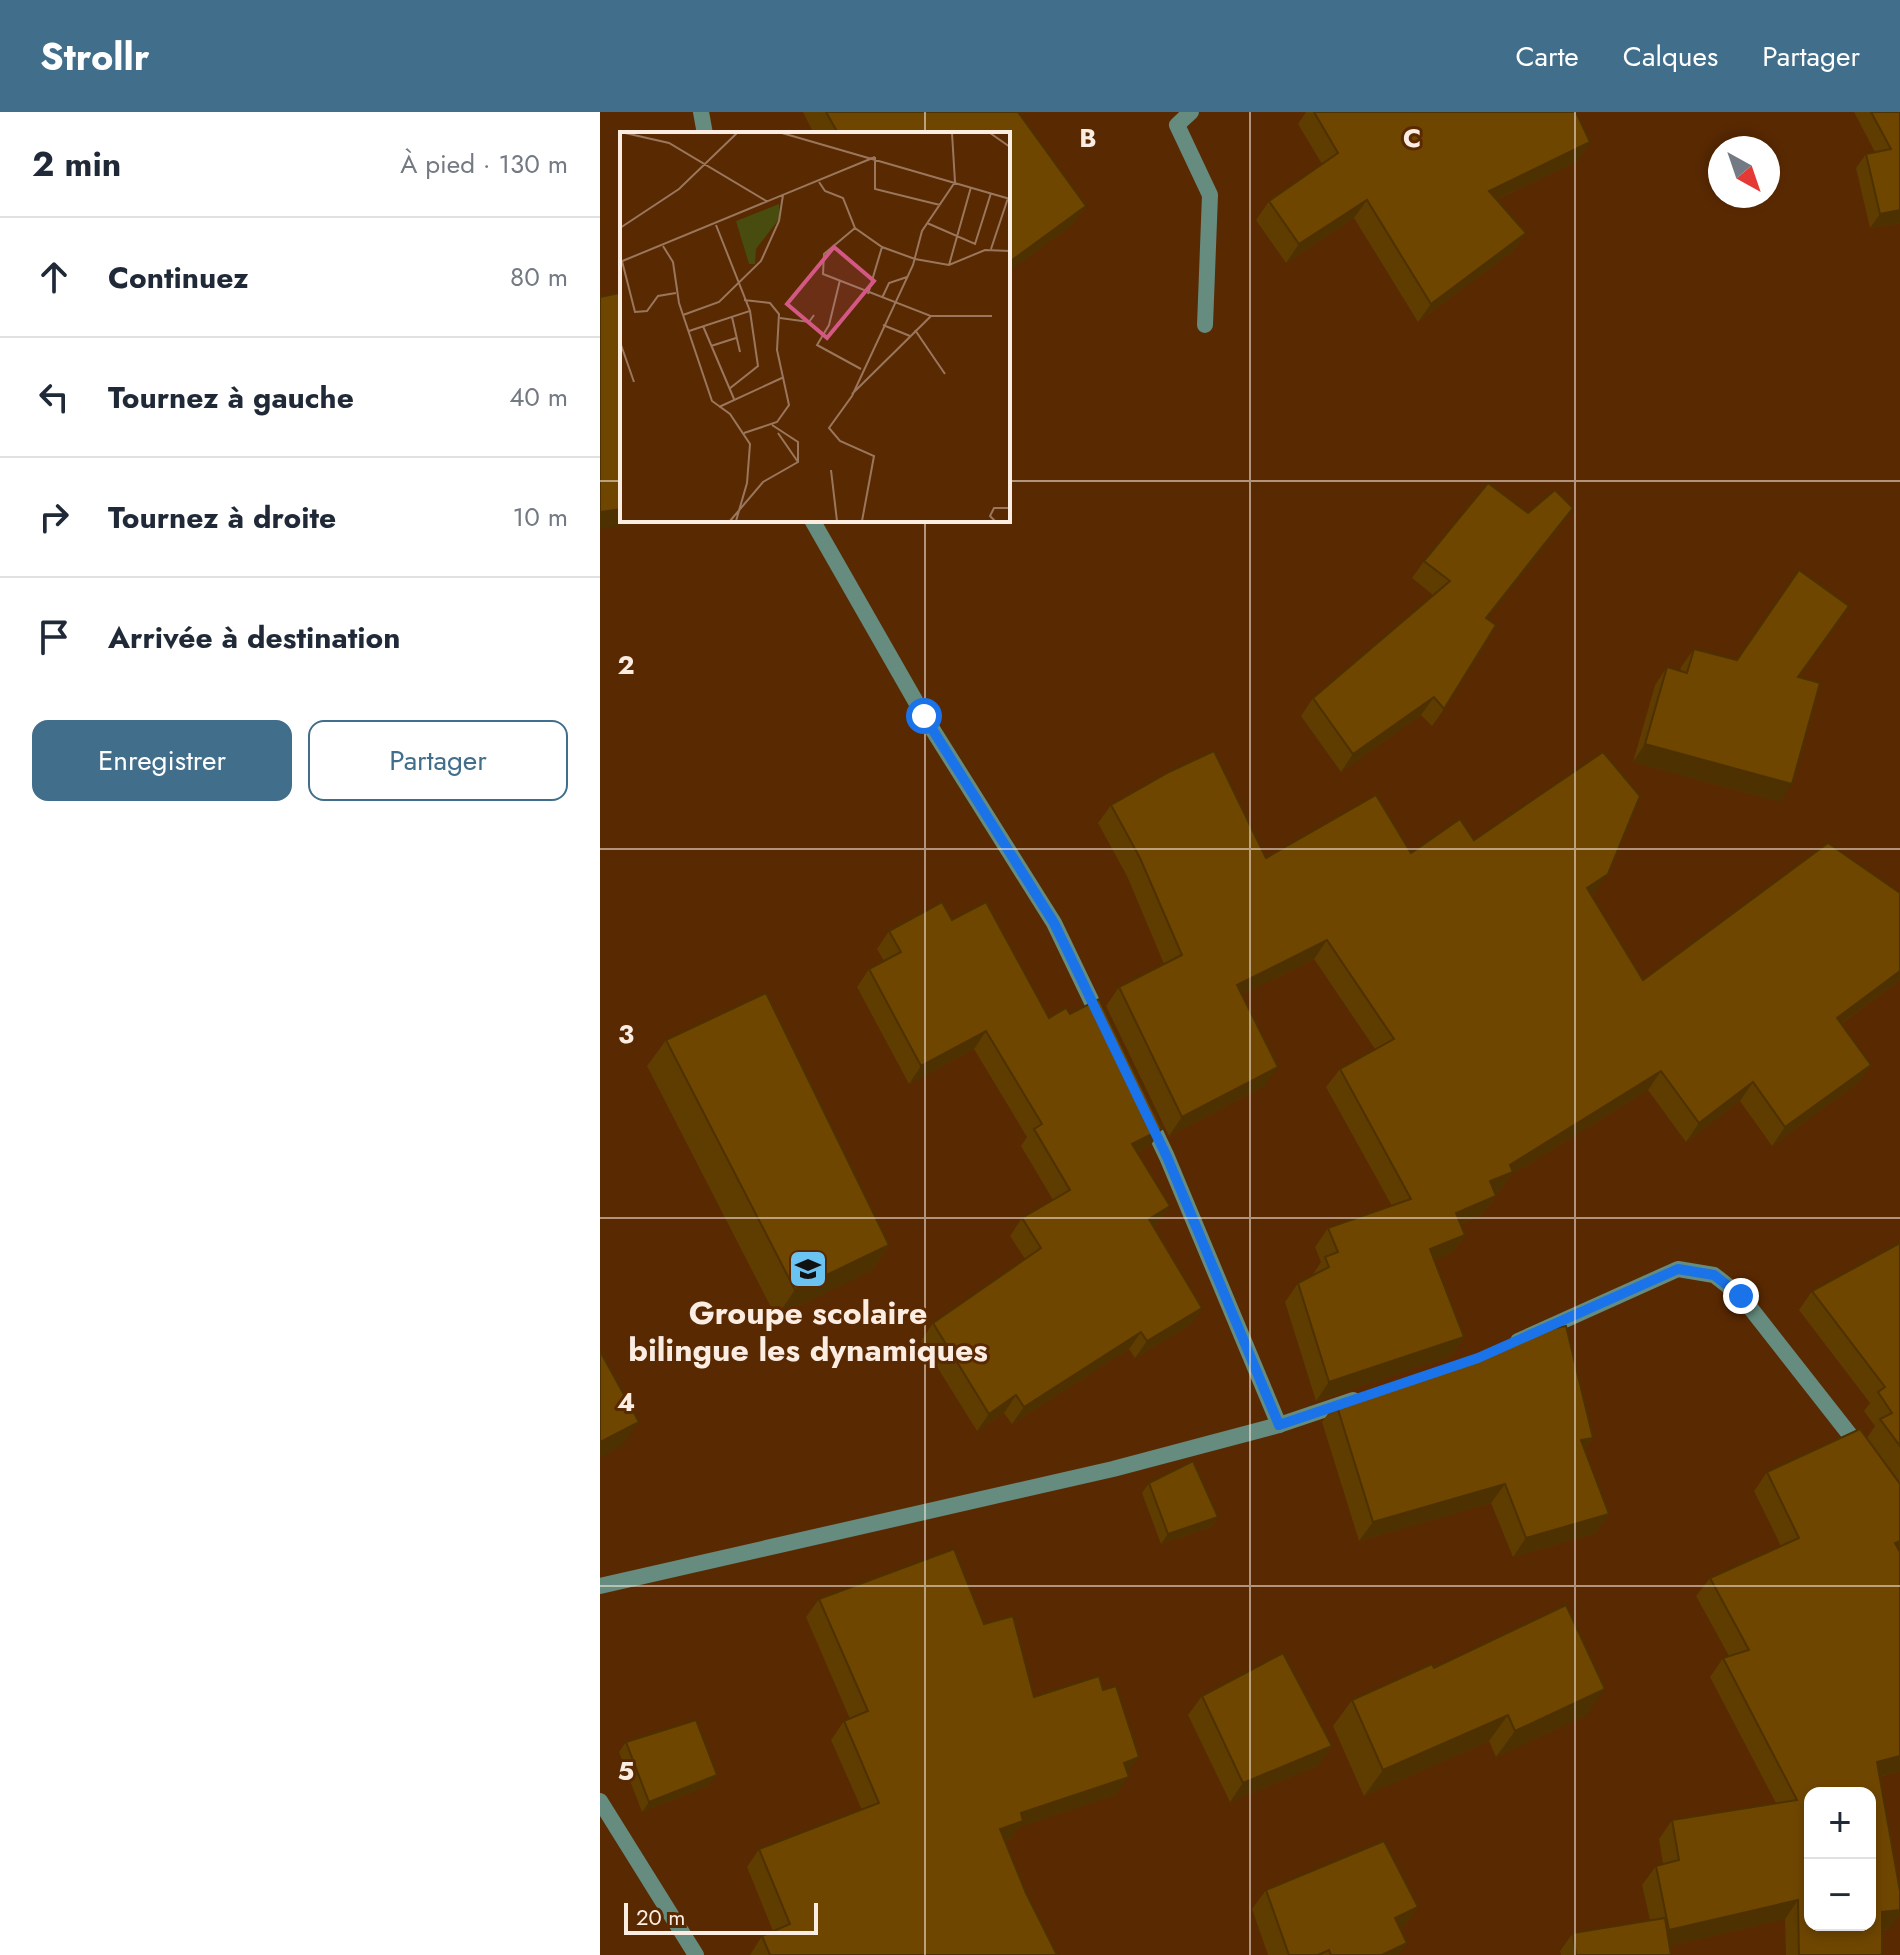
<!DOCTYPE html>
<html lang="fr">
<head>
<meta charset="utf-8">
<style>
	:root { --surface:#fff; --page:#f2f2f3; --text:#1f2937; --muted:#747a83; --line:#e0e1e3; --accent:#416e8b }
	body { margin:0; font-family:Jost,sans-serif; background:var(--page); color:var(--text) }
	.controls { position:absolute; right:24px; bottom:24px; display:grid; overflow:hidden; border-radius:16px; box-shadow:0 4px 12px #0003 }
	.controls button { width:72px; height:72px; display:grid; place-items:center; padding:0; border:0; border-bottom:2px solid var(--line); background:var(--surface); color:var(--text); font:40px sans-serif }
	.compass { position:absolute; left:1108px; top:24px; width:72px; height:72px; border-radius:50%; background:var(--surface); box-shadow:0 4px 12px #0003; rotate:140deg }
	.scale { position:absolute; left:24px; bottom:20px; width:194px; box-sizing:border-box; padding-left:8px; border:4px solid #fcede3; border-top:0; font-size:22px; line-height:28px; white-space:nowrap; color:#fcede3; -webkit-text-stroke:6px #592902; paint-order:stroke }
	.stop { position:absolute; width:24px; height:24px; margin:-18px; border:6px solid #1a73e8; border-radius:50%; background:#fff }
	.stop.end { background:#1a73e8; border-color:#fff; box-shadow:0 2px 8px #0008 }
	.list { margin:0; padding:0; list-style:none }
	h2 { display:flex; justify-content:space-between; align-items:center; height:104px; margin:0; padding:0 32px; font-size:34px }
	h2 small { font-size:26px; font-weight:400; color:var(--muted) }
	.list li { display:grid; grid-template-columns:52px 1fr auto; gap:24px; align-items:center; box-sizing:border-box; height:120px; padding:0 32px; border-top:2px solid var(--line) }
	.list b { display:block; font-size:30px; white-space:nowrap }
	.list em { font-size:26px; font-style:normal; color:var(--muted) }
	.actions { display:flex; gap:16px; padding:24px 32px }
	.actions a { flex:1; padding:18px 0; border:2px solid var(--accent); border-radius:16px; text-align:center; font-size:28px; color:var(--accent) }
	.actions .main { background:var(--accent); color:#fff }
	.icon { flex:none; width:44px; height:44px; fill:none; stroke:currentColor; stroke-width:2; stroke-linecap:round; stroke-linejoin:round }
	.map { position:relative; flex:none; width:1300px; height:1843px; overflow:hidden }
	header { display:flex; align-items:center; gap:48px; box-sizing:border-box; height:112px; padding:0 40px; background:var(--accent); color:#fff }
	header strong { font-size:38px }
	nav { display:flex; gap:44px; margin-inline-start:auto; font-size:28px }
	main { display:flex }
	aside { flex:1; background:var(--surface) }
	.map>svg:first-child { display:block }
</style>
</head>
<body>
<header>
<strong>Strollr</strong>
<nav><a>Carte</a><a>Calques</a><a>Partager</a></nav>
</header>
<main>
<aside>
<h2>2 min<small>À pied · 130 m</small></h2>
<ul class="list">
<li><svg class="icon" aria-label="ahead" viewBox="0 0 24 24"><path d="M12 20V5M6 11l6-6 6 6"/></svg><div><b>Continuez</b></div><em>80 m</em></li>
<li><svg class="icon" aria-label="left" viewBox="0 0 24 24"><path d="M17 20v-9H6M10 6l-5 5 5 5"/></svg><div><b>Tournez à gauche</b></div><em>40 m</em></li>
<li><svg class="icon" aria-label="right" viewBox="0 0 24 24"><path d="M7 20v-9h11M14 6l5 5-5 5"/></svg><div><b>Tournez à droite</b></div><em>10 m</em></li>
<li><svg class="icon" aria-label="arrive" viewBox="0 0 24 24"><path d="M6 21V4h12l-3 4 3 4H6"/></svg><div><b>Arrivée à destination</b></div></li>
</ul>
<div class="actions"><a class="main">Enregistrer</a><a>Partager</a></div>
</aside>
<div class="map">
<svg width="1300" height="1843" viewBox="0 0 1300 1843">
	<rect width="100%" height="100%" fill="#592902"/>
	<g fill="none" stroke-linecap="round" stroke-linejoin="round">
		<!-- minor -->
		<g stroke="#658c7f" stroke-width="16">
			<polyline points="101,0 105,22"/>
			<polyline points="591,0 577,13 610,83 605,213"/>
			<polyline points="212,408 324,604 454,811 501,909"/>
			<polyline points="548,1005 567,1045 679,1313"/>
			<polyline points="918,1229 1078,1157 1114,1163 1141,1184 1261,1337"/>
			<polyline points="0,1474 513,1357 679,1313 753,1288"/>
			<polyline points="0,1689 96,1843"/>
		</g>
	</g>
	<!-- wall -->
	<g fill="#5f3c00">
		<polygon points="203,0 418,0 486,94 472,113 408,160 408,22 214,22"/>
		<polygon points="706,0 976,0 990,30 978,49 896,88 926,121 913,139 818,210 754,106 686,151 656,108 669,89 722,52 698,12"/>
		<polygon points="1254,0 1300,0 1300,111 1270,116 1256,56 1266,42 1275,40"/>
		<polygon points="928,401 961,413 887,507 844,597 832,614 821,603 741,660 701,604 713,586 833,483 812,466 824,449"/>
		<polygon points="1094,537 1198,565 1180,690 1033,650 1055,573 1067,555 1080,559 1081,555"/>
		<polygon points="511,693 666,746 811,741 874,728 995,780 991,783 1043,868 1300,868 1241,912 1271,953 1258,971 1172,1034 1140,989 1086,1030 1048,978 911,1063 900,1079 894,1081 896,1084 882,1103 861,1112 865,1123 852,1141 834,1148 864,1225 851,1244 716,1289 685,1190 698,1171 712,1164 721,1150 715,1135 728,1116 792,1094 726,975 740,957 775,937 714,847 641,883 665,974 569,1024 506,894 519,875 564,852 527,764 498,711"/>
		<polygon points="352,808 449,906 470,902 562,1017 550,1034 537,1041 570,1094 557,1112 553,1114 602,1196 590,1213 535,1246 529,1237 412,1312 404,1301 377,1319 321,1229 333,1211 425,1147 410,1124 422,1106 453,1088 421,1034 427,1025 374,937 309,972 257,875 269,857 284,849 277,837 289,819"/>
		<polygon points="66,928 289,1133 271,1159 176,1205 47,954"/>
		<polygon points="1300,1131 1300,1371 1267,1326 1275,1314 1264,1299 1270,1291 1199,1198 1212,1179"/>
		<polygon points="736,1291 993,1326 985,1337 1009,1402 996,1421 913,1445 891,1391 759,1429 722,1310"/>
		<polygon points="1260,1317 1300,1659 1280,1665 1290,1817 1282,1818 1282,1843 1186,1843 1185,1807 1069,1834 1071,1843 961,1843 960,1839 973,1821 1050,1808 1042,1773 1056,1754 1063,1752 1059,1727 1072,1708 1176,1691 1110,1565 1123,1546 1129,1544 1096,1484 1110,1466 1181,1434 1154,1379 1167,1360"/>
		<polygon points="549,1371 618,1405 611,1415 561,1432 542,1381"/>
		<polygon points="219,1487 384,1512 434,1585 528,1662 516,1683 419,1715 411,1727 405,1729 426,1781 457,1843 150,1843 162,1824 173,1819 147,1755 159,1737 262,1698 231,1628 244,1609 250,1607 206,1505"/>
		<polygon points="834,1556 987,1603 896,1645 889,1629 764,1684 733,1614 752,1588"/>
		<polygon points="602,1584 732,1634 719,1653 630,1690 588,1603"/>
		<polygon points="26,1630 110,1673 42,1700 19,1640"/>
		<polygon points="666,1778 818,1795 805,1814 800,1816 799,1843 668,1843 652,1797"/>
	</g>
	<!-- shaded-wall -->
	<g fill="#4e3100">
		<polygon points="990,30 978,49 876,97 889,79"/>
		<polygon points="767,88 754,106 686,151 699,132"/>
		<polygon points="486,94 472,113 408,160 408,151"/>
		<polygon points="1300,98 1300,111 1270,116 1280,102"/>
		<polygon points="926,121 913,139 818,210 831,192"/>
		<polygon points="973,396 961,413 874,524 886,506"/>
		<polygon points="22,397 22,408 32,408 28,413 0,417 0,400"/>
		<polygon points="834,585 821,603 741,660 753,642"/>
		<polygon points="1045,632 1192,672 1180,690 1033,650"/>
		<polygon points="1008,762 995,780 974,794 987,776"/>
		<polygon points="727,828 714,847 623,892 637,873"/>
		<polygon points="1300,859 1300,868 1224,924 1237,906"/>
		<polygon points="386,919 374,937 309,972 321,954"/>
		<polygon points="1271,953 1258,971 1172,1034 1185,1015"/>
		<polygon points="678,955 665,974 569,1024 582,1005"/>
		<polygon points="1061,959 1048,978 911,1063 900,1079 877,1088 890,1069 910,1053"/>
		<polygon points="1153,970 1140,989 1086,1030 1099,1011"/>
		<polygon points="562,1017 550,1034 519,1050 532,1032"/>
		<polygon points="896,1084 882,1103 843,1119 856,1101"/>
		<polygon points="570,1094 557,1112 536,1125 549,1107"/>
		<polygon points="865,1123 852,1141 816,1155 830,1137"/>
		<polygon points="289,1133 271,1159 176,1205 195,1178"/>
		<polygon points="602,1196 590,1213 535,1246 547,1229"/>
		<polygon points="541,1220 529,1237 412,1312 424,1295"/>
		<polygon points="864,1225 851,1244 716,1289 729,1270"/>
		<polygon points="416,1283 404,1301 377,1319 389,1302"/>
		<polygon points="39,1310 22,1334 0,1346 0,1330"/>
		<polygon points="993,1326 979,1345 981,1328"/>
		<polygon points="905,1372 891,1391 759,1429 773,1410"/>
		<polygon points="1009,1402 996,1421 913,1445 926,1426"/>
		<polygon points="618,1405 611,1415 561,1432 568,1422"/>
		<polygon points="1300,1429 1300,1441 1295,1431"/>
		<polygon points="1005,1577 987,1603 896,1645 915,1619"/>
		<polygon points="908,1603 889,1629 764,1684 783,1658"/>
		<polygon points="732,1634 719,1653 630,1690 643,1671"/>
		<polygon points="1300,1644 1300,1659 1264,1669 1277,1650"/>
		<polygon points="539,1645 526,1663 524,1651"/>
		<polygon points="117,1663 110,1673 42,1700 49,1690"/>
		<polygon points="529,1665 516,1683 419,1715 411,1727 387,1735 400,1717 421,1701"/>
		<polygon points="1198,1788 1185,1807 1056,1837 1069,1818"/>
		<polygon points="818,1795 805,1814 782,1825 795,1806"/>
		<polygon points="1300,1798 1300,1803 1290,1817 1269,1819 1282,1800"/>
		<polygon points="807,1831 799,1843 782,1843"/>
	</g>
	<!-- building -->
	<g fill="#6f4600" stroke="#4e3100" stroke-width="2" fill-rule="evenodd">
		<polygon points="226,0 418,0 486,94 408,151 408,22 237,22 238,21"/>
		<polygon points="714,0 976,0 990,30 889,79 926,121 831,192 767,88 699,132 669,89 738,41"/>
		<polygon points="1271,0 1300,0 1300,98 1280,102 1266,42 1291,37"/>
		<polygon points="19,181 22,190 22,397 0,400 0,185"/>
		<polygon points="888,371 928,401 955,378 973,396 886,506 896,513 844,597 834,585 753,642 713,586 850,469 824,449"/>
		<polygon points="1199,458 1249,494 1198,565 1220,571 1192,672 1045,632 1067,555 1087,561 1094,537 1137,548"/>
		<polygon points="614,639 666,746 776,683 811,741 860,707 874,728 1003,640 1040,684 1008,762 987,776 1043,868 1228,731 1300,781 1300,859 1237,906 1271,953 1185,1015 1153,970 1099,1011 1061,959 910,1053 913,1060 890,1069 896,1084 856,1101 865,1123 830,1137 864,1225 729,1270 698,1171 729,1155 725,1145 738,1140 728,1116 811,1087 740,957 794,927 727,828 637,873 678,955 582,1005 519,875 582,843 540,746 511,693 569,660"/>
		<polygon points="342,790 352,808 386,790 449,906 466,896 470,902 499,887 562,1017 532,1032 570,1094 549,1107 602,1196 547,1229 541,1220 424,1295 416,1283 389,1302 333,1211 441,1136 422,1106 470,1078 434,1017 442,1012 386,919 321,954 269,857 301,840 289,819"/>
		<polygon points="166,881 289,1133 195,1178 66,928"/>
		<polygon points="1300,1131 1300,1334 1280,1307 1292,1301 1278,1280 1285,1275 1212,1179"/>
		<polygon points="966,1214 993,1326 981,1328 1009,1402 926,1426 905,1372 773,1410 736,1291 895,1237 931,1221"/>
		<polygon points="0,1239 39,1310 0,1330"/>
		<path d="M1260 1317 1300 1372V1429L1295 1431 1300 1440V1644L1277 1650 1300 1779V1798L1282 1800V1843H1199L1198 1788 1069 1818 1056 1754 1079 1748 1072 1708 1197 1688 1123 1546 1149 1538 1110 1466 1199 1426 1167 1360ZM1210 1681H1270V1813H1210Z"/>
		<polygon points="593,1349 618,1405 568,1422 549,1371"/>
		<polygon points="354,1437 384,1512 413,1504 434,1585 499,1564 503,1578 516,1574 539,1645 524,1651 529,1665 421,1701 423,1709 400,1717 426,1781 457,1843 170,1843 162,1824 190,1812 159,1737 279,1691 244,1609 268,1599 219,1487"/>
		<polygon points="966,1493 1005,1577 915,1619 908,1603 783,1658 752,1588 832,1552 834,1556"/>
		<polygon points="683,1541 732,1634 643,1671 602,1584"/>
		<polygon points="96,1608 117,1663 49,1690 26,1630"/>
		<polygon points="784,1729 818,1795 795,1806 807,1831 782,1843 731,1843 729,1838 718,1843 689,1843 666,1778"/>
		<polygon points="1065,1806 1071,1843 976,1843 973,1821"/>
	</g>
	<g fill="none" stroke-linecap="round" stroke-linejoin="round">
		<!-- route -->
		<polyline stroke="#1a73e8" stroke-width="10" points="324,604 454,811 567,1045 679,1313 878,1246 1078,1157 1114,1163 1141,1184"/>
	</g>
	<!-- grid -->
	<path fill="none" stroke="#fcede3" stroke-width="2" stroke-opacity="0.55" d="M325 0V22M650 0V1843M975 0V1843M0 369H22M408 369H1300M325 408V1843M0 737H1300M0 1106H1300M0 1474H1300"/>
	<!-- icons -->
	<defs>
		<g id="school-square" transform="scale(2)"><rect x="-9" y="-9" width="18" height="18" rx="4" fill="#6ac3f1" stroke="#592902"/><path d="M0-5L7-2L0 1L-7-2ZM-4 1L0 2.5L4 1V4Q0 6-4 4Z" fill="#111"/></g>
	</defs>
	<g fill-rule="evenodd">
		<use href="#school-square" x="208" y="1157"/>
	</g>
	<g text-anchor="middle" stroke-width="6" stroke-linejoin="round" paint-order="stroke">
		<!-- poi labels -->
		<g font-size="32" font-weight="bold" fill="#fcede3" stroke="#592902">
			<text x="208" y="1212">Groupe scolaire<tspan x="208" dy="37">bilingue les dynamiques</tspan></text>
		</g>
	</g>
	<!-- overview -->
	<g transform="translate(20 20)">
		<rect width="390" height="390" fill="#592902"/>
		<path d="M159 72V87L136 117 135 132H129L116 89Z" fill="#484c0e"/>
		<path fill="none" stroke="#9a775c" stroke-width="2" d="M5 1 49 11 148 70M162 1 390 67M370 1 390 15M255 25V57L320 73M199 50 205 59 223 66 235 96 262 115 295 127 329 133 365 118 390 119M307 91 355 112 371 61M0 96 59 57 117 1M43 114 53 130 59 171 92 269 110 282 130 312 127 351 116 389M371 117 388 66M2 129 15 180 27 179 38 164 56 161M0 130 255 25M329 133 351 55M220 148 209 193 197 213 241 237M248 162 262 115M262 166 269 151 287 145M124 168 150 171 159 182 157 218 169 273 157 290 124 301M63 183 99 170 141 129 159 89 163 63M311 184H372M112 185 120 220M160 186 189 190 194 183M263 193 290 204M83 194 114 267M295 198 325 242M69 199 130 179 96 93M0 210 14 250M91 214 116 206M109 257 138 234 130 179M232 262 311 184 203 142 204 122 235 96M99 275 164 245M158 301 178 330M211 338 217 389M110 389 143 350 178 330V310L152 293M242 389 254 324 220 309 209 296 232 264 293 133 302 99 335 50 332 1M375 389 370 384 374 376H390"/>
		<path fill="#d35884" fill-opacity="0.15" stroke="#d35884" stroke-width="4" d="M214 115 254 149 207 206 167 172Z"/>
		<rect width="390" height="390" fill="none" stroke="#fcede3" stroke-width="4"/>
	</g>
	<g font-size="26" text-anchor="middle" font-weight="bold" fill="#fcede3" stroke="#592902" stroke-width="6" stroke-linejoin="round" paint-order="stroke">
		<text x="488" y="35">B</text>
		<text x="812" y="35">C</text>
		<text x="26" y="562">2</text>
		<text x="26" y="931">3</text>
		<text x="26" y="1299">4</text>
		<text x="26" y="1668">5</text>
	</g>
</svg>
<div class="controls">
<button>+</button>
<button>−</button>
</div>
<svg class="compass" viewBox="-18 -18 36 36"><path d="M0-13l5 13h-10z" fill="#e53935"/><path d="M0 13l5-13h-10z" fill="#747a83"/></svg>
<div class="scale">20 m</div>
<div class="stop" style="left:324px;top:604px"></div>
<div class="stop end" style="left:1141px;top:1184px"></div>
</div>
</main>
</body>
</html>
